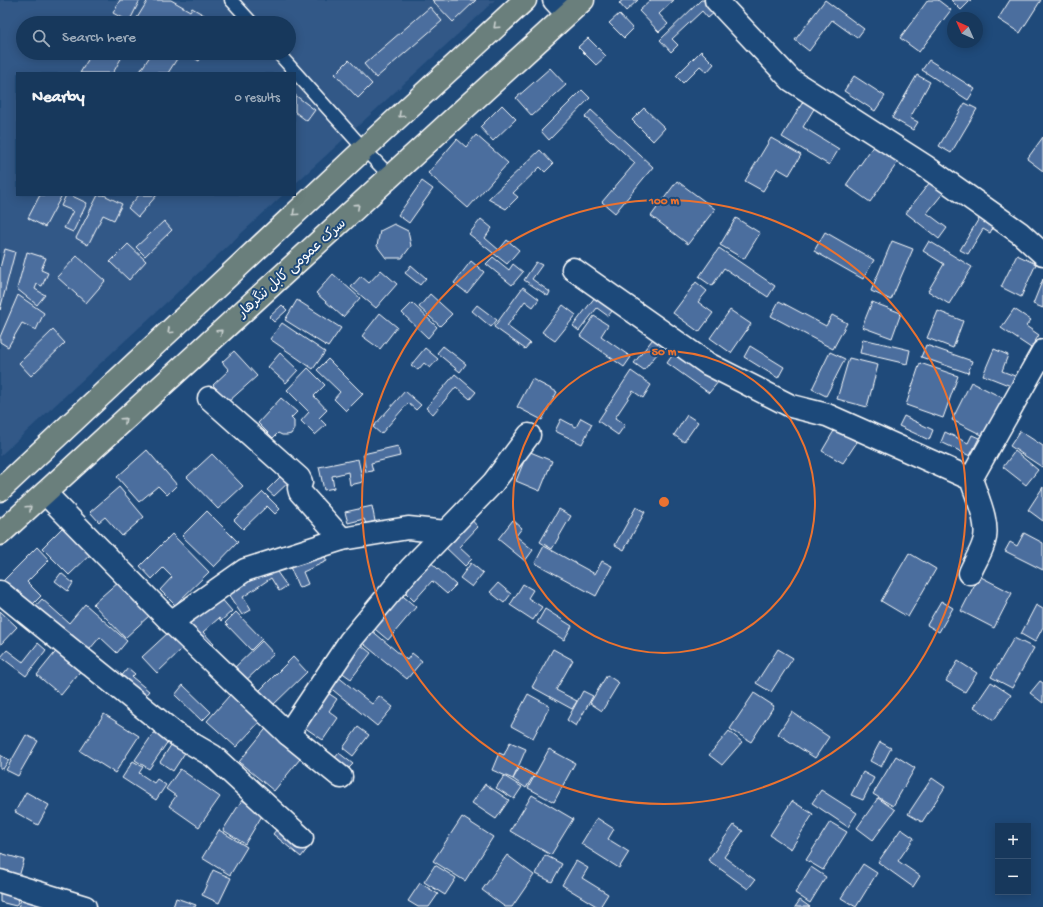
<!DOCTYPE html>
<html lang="en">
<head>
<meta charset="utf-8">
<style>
	:root { --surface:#17385c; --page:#203f62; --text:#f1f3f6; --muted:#9eacbb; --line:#365272 }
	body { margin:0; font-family:"Gochi Hand","Playpen Sans Arabic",sans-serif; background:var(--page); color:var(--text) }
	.controls { position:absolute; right:12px; bottom:12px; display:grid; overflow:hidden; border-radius:0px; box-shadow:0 2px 10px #0003 }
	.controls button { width:36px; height:36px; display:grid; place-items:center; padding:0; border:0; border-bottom:1px solid var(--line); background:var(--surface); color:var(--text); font:20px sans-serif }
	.compass { position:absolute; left:947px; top:12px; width:36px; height:36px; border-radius:50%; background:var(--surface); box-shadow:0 2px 10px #0003; rotate:315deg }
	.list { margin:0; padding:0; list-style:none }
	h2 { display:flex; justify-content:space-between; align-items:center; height:52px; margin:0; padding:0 16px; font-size:17px }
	h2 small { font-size:13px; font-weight:400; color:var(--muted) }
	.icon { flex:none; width:22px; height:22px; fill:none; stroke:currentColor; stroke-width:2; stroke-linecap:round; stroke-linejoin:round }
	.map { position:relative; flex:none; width:1043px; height:907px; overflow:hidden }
	.search { position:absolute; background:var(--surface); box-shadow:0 2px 10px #0003; left:16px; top:16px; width:280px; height:44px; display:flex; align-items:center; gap:10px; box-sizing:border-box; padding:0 14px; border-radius:22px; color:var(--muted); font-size:15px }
	.panel { position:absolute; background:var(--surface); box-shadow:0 2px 10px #0003; left:16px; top:72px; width:280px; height:124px; border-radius:0px }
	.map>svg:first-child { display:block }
</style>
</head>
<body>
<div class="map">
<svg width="1043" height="907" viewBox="0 0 1043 907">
	<rect width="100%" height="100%" fill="#1f4a7a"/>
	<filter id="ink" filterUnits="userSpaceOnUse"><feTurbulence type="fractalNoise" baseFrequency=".025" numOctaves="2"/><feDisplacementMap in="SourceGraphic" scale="8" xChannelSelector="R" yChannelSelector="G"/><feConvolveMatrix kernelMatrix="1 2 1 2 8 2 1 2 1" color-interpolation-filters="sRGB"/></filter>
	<g filter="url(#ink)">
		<!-- built -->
		<path fill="#305887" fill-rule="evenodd" d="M0 0H495L295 184V73H17V195H283L0 456ZM23 23H289V53H23Z"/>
		<!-- building -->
		<g fill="#4b6e9e" stroke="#fff">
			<polygon points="120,0 140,0 129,22 113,13"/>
			<polygon points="148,0 171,0 190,11 192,8 218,23 134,23"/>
			<polygon points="432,0 476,0 453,22"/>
			<polygon points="623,0 638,0 626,11 619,3"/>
			<polygon points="651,0 674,0 659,14 668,24 659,32 639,11"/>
			<polygon points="701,0 704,0 715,12 708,18 702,11 672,39 678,45 671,52 660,40"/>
			<polygon points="825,0 864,29 857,38 832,20 809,51 795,40"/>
			<polygon points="928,0 938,0 951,10 919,52 900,38"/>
			<polygon points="951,0 971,0 961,10"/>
			<polygon points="1010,0 1041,0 1020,33 998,19"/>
			<polygon points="430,7 442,21 376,78 364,64"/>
			<polygon points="619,14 633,29 624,38 609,23"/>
			<polygon points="588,38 606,56 596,65 578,47"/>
			<polygon points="701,51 714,64 707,72 700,66 683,83 676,76"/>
			<polygon points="92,53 124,53 113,73 80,73"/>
			<polygon points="152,53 179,53 180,54 168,73 139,73"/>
			<polygon points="186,53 203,53 199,61"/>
			<polygon points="349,60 372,84 358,98 335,74"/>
			<polygon points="929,60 975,89 968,100 922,70"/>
			<polygon points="550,68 566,85 532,116 516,98"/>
			<polygon points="917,75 930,82 910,118 918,122 913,130 892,118"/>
			<polygon points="854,76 885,96 875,111 844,91"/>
			<polygon points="582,90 590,98 549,140 541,131"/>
			<polygon points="295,95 315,110 307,121 295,112"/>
			<polygon points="804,100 815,107 803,127 839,149 829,165 782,137"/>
			<polygon points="965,103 977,109 951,153 939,146"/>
			<polygon points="502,105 516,119 493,141 480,127"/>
			<polygon points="644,108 665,128 653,141 632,120"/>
			<polygon points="591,110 653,167 615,213 602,202 635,163 585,117"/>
			<polygon points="476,135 508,163 468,208 428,173 457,139 466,147"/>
			<polygon points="1043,137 1043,171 1027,159"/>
			<polygon points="771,138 801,155 789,175 777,168 763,191 745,181"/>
			<polygon points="874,145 898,162 870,202 846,185"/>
			<polygon points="540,150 553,164 545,172 540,167 513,193 518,197 506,209 488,199"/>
			<polygon points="422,181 433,189 409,223 398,215"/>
			<polygon points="677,181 715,209 688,244 651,216"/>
			<polygon points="930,182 944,192 927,213 947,228 939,239 906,213"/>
			<polygon points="40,195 62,195 45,227 28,218"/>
			<polygon points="66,195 70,195 87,203 73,232 64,228 73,211 61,206"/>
			<polygon points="98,195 104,195 122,204 114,220 103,215 88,245 76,238"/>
			<polygon points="139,195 157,195 138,217 128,208"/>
			<polygon points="981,215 995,223 990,233 983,229 968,254 960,250"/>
			<polygon points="736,218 760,233 744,259 720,245"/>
			<polygon points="481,219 492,228 485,238 499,250 507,240 519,250 507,264 469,234"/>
			<polygon points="164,221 172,230 145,256 136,247"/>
			<polygon points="394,224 408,231 411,246 402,258 386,258 377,246 380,231"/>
			<polygon points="825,232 874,260 863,279 814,251"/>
			<polygon points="892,241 913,249 891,300 871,291"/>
			<polygon points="929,241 972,267 949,304 928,291 944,264 923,251"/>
			<polygon points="128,244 146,261 129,280 110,262"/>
			<polygon points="719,248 775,286 768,297 724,268 712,286 699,277"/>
			<polygon points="5,249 15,252 0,310 0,268"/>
			<polygon points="27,252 46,258 41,270 48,273 42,286 37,284 35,289 45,295 37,305 17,289"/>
			<polygon points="1017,255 1036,264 1021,297 1001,287"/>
			<polygon points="77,256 105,281 86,303 57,277"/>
			<polygon points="493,257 509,270 513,264 523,272 512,285 486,264"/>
			<polygon points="471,261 484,272 467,293 454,283"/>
			<polygon points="536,262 542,265 532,279 550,292 548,296 524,280"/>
			<polygon points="411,265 426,278 420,285 405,273"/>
			<polygon points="381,270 397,284 376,308 351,287 361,276 369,283"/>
			<polygon points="333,274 360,298 343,317 316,293"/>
			<polygon points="1043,279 1043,308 1033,304"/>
			<polygon points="696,282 707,291 698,302 713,313 699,332 673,313"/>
			<polygon points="523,287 539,299 533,307 525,301 507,326 530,343 525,349 494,327"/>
			<polygon points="430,294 452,314 440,326 419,307"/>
			<polygon points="18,295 44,313 36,330 22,323 8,347 0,342 0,337"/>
			<polygon points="595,297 613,310 608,316 597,308 579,331 573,326"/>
			<polygon points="297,300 341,328 328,347 285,320"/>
			<polygon points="779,301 826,326 832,315 847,323 833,349 771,316"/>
			<polygon points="872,302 901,313 892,338 862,327"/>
			<polygon points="412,303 437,327 428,338 402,313"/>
			<polygon points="282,305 287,310 274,322 269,317"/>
			<polygon points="477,305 497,320 491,327 472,311"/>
			<polygon points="563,305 576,315 555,341 542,332"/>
			<polygon points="1014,309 1031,320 1026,326 1039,335 1031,348 1001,328"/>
			<polygon points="730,310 751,324 731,353 710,338"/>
			<polygon points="938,311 963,321 953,348 927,338"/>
			<polygon points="380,313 397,327 380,349 362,336"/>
			<polygon points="594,316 608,325 601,336 631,357 624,367 580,336"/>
			<polygon points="282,323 325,352 313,369 270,339"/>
			<polygon points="53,330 65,343 31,376 19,363"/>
			<polygon points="656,335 666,343 644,370 634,363"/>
			<polygon points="863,339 910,350 907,364 860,353"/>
			<polygon points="926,345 972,361 968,373 921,357"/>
			<polygon points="443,346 466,364 460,372 437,353"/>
			<polygon points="750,346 784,367 778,378 744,357"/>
			<polygon points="425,348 438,359 430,368 424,363 418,370 411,365"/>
			<polygon points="994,349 1008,355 1002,371 1020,378 1016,388 983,375"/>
			<polygon points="676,350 719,381 709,393 667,363"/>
			<polygon points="234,351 257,376 228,402 213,385 229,370 222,362"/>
			<polygon points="830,352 845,359 826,396 812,389"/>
			<polygon points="280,353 298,370 286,383 268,367"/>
			<polygon points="849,358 878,365 867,407 837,399"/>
			<polygon points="328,359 363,394 346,411 334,399 340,392 317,370"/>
			<polygon points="920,363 958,376 943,418 906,405"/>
			<polygon points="308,368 325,385 314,396 327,410 319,418 326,425 315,435 301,421 309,412 287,390"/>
			<polygon points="631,371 651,385 643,398 633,391 615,418 625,425 618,435 598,421"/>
			<polygon points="455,374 476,392 470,399 456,387 433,414 426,408"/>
			<polygon points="532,379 557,392 542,420 517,407"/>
			<polygon points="971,382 1005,399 986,437 952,420"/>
			<polygon points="405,391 421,405 416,410 408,403 381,434 373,427"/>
			<polygon points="281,398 297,412 291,418 294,421 294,429 291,434 287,435 282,435 278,433 273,438 258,423"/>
			<polygon points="687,415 698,422 684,442 674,435"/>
			<polygon points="904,416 933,430 929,440 899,426"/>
			<polygon points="581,418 592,424 582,444 555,431 561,419 576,427"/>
			<polygon points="835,429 857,442 843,463 822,451"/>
			<polygon points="1020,431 1043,446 1043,465 1042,467 1010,446"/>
			<polygon points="945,432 968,443 972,435 979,438 970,456 941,442"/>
			<polygon points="398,446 400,456 371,463 373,471 366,472 363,454"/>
			<polygon points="147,450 177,485 167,495 158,486 139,502 117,477"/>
			<polygon points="528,451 552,461 540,491 516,481"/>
			<polygon points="1015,451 1038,470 1026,485 1003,467"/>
			<polygon points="212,454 243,486 218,509 187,477"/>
			<polygon points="358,459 363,482 350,485 348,472 332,476 334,488 324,490 319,467"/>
			<polygon points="283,474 290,481 274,496 267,490"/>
			<polygon points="119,487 144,517 122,536 105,517 99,522 90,512"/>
			<polygon points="1043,487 1043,521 1028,510"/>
			<polygon points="263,492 280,509 275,514 267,506 243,529 234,520"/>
			<polygon points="372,506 375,521 366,524 364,519 348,523 345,512"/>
			<polygon points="636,507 645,512 624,550 615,545"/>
			<polygon points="559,509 571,516 552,549 540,542"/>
			<polygon points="207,511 238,542 214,567 182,536"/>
			<polygon points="469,517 478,527 459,547 472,559 465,566 442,544"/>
			<polygon points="513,520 522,528 516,536 533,550 525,561 498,539"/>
			<polygon points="66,524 93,552 69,575 42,548"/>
			<polygon points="1024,533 1043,543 1043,570 1005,551 1010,542 1017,546"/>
			<polygon points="172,534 209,572 175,605 160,590 172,577 163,568 152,579 140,566"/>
			<polygon points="544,546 595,574 602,561 612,566 596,596 535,563"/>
			<polygon points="37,547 49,560 27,582 41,596 27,610 1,583"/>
			<polygon points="323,553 327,561 303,572 308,584 299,588 290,567"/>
			<polygon points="909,553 936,569 908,617 881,601"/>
			<polygon points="427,559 456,585 447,594 432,581 414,601 401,588"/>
			<polygon points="471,563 483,573 472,587 460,578"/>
			<polygon points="272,565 287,586 279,591 271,578 243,597 251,610 242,615 228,594"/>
			<polygon points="61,573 73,583 68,591 55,581"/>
			<polygon points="979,576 1012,593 994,628 961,611"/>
			<polygon points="119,581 150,615 125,638 93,604"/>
			<polygon points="498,583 511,594 504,603 490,592"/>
			<polygon points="523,584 533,590 528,598 542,607 533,620 510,605"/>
			<polygon points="398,592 416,607 388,640 370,625"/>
			<polygon points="220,597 232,611 221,621 219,618 203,632 214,644 206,651 181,623"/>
			<polygon points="42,599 69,623 85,604 127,641 117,653 100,637 84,656 32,610"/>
			<polygon points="941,601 953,608 939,632 927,625"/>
			<polygon points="1036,605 1043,609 1043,627 1035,642 1021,634"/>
			<polygon points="545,609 572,626 564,640 537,623"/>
			<polygon points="0,611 17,627 0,645"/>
			<polygon points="236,612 262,639 251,650 225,623"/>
			<polygon points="370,629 407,660 412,653 422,661 407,679 360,641"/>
			<polygon points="169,632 184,647 157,673 142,657"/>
			<polygon points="1014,638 1034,648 1012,688 991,677"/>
			<polygon points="262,641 274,654 241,685 229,673"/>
			<polygon points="357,642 371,653 351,679 337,669"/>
			<polygon points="38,643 46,650 26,676 1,657 7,650 23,662"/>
			<polygon points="58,649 82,669 61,695 37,675"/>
			<polygon points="553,649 573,660 556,690 577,701 572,709 532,687"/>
			<polygon points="778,649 793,658 771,692 756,683"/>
			<polygon points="293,657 307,672 269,709 255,695"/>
			<polygon points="958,661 977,673 965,692 946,681"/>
			<polygon points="128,668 135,674 132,677 149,691 143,698 120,678"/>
			<polygon points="607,675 619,683 602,711 590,703"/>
			<polygon points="337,676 372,704 379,696 393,707 377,726 328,686"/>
			<polygon points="1040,681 1043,683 1043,703 1030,693"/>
			<polygon points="991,682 1011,695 994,720 974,707"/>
			<polygon points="183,685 211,712 202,721 175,695"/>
			<polygon points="236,688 266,715 236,747 207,721"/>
			<polygon points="325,691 337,699 329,711 338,718 323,740 301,725"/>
			<polygon points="583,691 593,696 576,726 567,720"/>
			<polygon points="754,693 774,706 751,742 730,729"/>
			<polygon points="528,694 550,706 533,738 511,726"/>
			<polygon points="792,712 829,737 815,758 778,734"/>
			<polygon points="104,714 139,736 115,773 80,751"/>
			<polygon points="159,725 173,734 149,769 135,760"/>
			<polygon points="269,725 304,754 274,791 239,762"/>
			<polygon points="358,727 369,735 353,756 343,748"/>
			<polygon points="729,731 742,742 722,765 709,755"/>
			<polygon points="26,735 38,741 18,776 6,770"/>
			<polygon points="175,739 188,748 173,771 160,762"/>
			<polygon points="510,742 526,749 513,779 492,770 499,753 504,755"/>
			<polygon points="880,742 891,748 881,767 870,761"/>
			<polygon points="549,749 575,763 554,802 528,788"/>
			<polygon points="339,753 353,764 346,771 333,760"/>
			<polygon points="0,755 9,760 3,769 0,768"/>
			<polygon points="896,756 915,768 893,806 873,794"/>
			<polygon points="133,761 143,767 139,773 154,783 157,779 166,785 156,800 122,778"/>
			<polygon points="520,767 534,775 526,788 513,779"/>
			<polygon points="180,769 220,797 199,827 169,806 176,796 166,789"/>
			<polygon points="863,772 874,778 863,800 851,795"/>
			<polygon points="504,776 522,787 514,799 496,788"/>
			<polygon points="932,778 945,787 922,822 908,814"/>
			<polygon points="485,784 509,800 496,819 472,803"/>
			<polygon points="821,790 857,813 848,827 812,803"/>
			<polygon points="26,792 49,805 38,825 15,812"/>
			<polygon points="532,795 573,819 551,855 510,831"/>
			<polygon points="878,798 895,810 873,840 857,828"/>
			<polygon points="242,800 263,814 245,844 223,830"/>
			<polygon points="792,801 813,814 791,849 770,835"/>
			<polygon points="462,817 493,837 465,881 433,861"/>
			<polygon points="597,818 614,829 608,839 629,852 619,868 581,844"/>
			<polygon points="830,822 847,832 823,870 806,860"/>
			<polygon points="280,825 308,848 301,857 273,834"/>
			<polygon points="734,825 743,831 724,857 755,880 748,889 708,860"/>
			<polygon points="901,829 914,838 898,861 920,876 913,887 878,862"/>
			<polygon points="219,830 247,847 230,875 202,858"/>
			<polygon points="0,853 24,860 19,877 0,871"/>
			<polygon points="507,855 534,875 512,907 505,907 482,890"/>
			<polygon points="545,855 562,864 552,882 536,874"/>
			<polygon points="576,861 588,868 582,878 608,894 600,907 598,907 562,885"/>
			<polygon points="863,864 877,873 856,907 841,898"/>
			<polygon points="435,865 456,878 445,895 424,882"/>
			<polygon points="811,867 826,877 810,903 795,893"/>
			<polygon points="213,870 231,878 219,903 202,895"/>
			<polygon points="420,883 438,894 429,907 418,907 408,901"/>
			<polygon points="0,886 22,893 16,906 0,902"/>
			<polygon points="24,893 54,907 18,907"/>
			<polygon points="176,898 196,905 195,907 173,907"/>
			<polygon points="800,900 810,907 795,907"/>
		</g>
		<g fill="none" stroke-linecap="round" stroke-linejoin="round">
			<!-- service casing -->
			<g stroke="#fff" stroke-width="15">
				<g id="service">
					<polyline points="231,0 252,23"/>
					<polyline points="278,53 364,149 390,176"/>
				</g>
			</g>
			<!-- minor casing -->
			<g stroke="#fff" stroke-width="25">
				<g id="minor">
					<polyline points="554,0 567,14"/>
					<polyline points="716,0 791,80 925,166 1020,233 1043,254"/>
					<path d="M573 269 708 364 791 406 827 415 971 479C977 497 990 524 984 542 981 553 974 563 970 573"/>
					<polyline points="209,398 299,478 301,482 299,488 300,492 342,539"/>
					<polyline points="971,479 1043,351"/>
					<polyline points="45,493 171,622 288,734 341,777"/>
					<polyline points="0,592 177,735 213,756 302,838"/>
					<polyline points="171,622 245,570 342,539 408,528 446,532"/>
					<polyline points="288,734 350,641 410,569 493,483 529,435"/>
					<polyline points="0,881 85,907"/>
				</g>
			</g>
			<!-- trunk casing -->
			<g stroke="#fff" stroke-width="25">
				<g id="trunk">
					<polyline points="0,490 364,149 525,0"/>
					<polyline points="0,534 583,0"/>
				</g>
			</g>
			<!-- service -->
			<use href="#service" stroke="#1f4a7a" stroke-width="12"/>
			<!-- minor -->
			<use href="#minor" stroke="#1f4a7a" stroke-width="22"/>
			<!-- trunk -->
			<use href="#trunk" stroke="#6b7f7c" stroke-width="22"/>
		</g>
		<!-- one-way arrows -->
		<defs><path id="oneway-chevron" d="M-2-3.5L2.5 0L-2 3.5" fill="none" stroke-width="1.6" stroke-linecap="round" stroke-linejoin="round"/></defs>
		<g stroke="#cbd2d1">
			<use href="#oneway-chevron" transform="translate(496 26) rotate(137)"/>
			<use href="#oneway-chevron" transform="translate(401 115) rotate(137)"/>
			<use href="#oneway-chevron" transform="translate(357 206) rotate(-42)"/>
			<use href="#oneway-chevron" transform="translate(295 213) rotate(137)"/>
			<use href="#oneway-chevron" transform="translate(170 331) rotate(137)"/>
			<use href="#oneway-chevron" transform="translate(220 332) rotate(-42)"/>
			<use href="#oneway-chevron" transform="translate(124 420) rotate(-42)"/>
			<use href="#oneway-chevron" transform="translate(29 508) rotate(-43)"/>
		</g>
	</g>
	<!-- distance rings -->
	<g fill="none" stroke="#eb7230" stroke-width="2">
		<circle cx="664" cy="502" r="151"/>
		<circle cx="664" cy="502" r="302"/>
	</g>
	<g text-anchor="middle" stroke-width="4" stroke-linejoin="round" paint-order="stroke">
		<!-- street labels -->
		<g font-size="14" fill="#fff" stroke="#1f4a7a">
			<text transform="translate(291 267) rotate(-42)" y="5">سرک عمومی کابل ننگرهار</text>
		</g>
	</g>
	<circle cx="664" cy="502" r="6" fill="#eb7230" stroke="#1f4a7a" stroke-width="2"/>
	<g font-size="12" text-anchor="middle" font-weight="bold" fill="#eb7230" stroke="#1f4a7a" stroke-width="4" stroke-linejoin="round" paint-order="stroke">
		<text x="664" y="204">100 m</text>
		<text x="664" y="355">50 m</text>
	</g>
</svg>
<div class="controls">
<button>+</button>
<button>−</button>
</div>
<svg class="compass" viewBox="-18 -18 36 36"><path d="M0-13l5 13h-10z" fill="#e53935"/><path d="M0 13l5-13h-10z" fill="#9eacbb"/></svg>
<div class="search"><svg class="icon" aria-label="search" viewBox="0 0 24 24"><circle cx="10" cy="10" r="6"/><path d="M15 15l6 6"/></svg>Search here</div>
<section class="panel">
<h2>Nearby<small>0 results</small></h2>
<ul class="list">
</ul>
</section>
</div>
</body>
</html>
